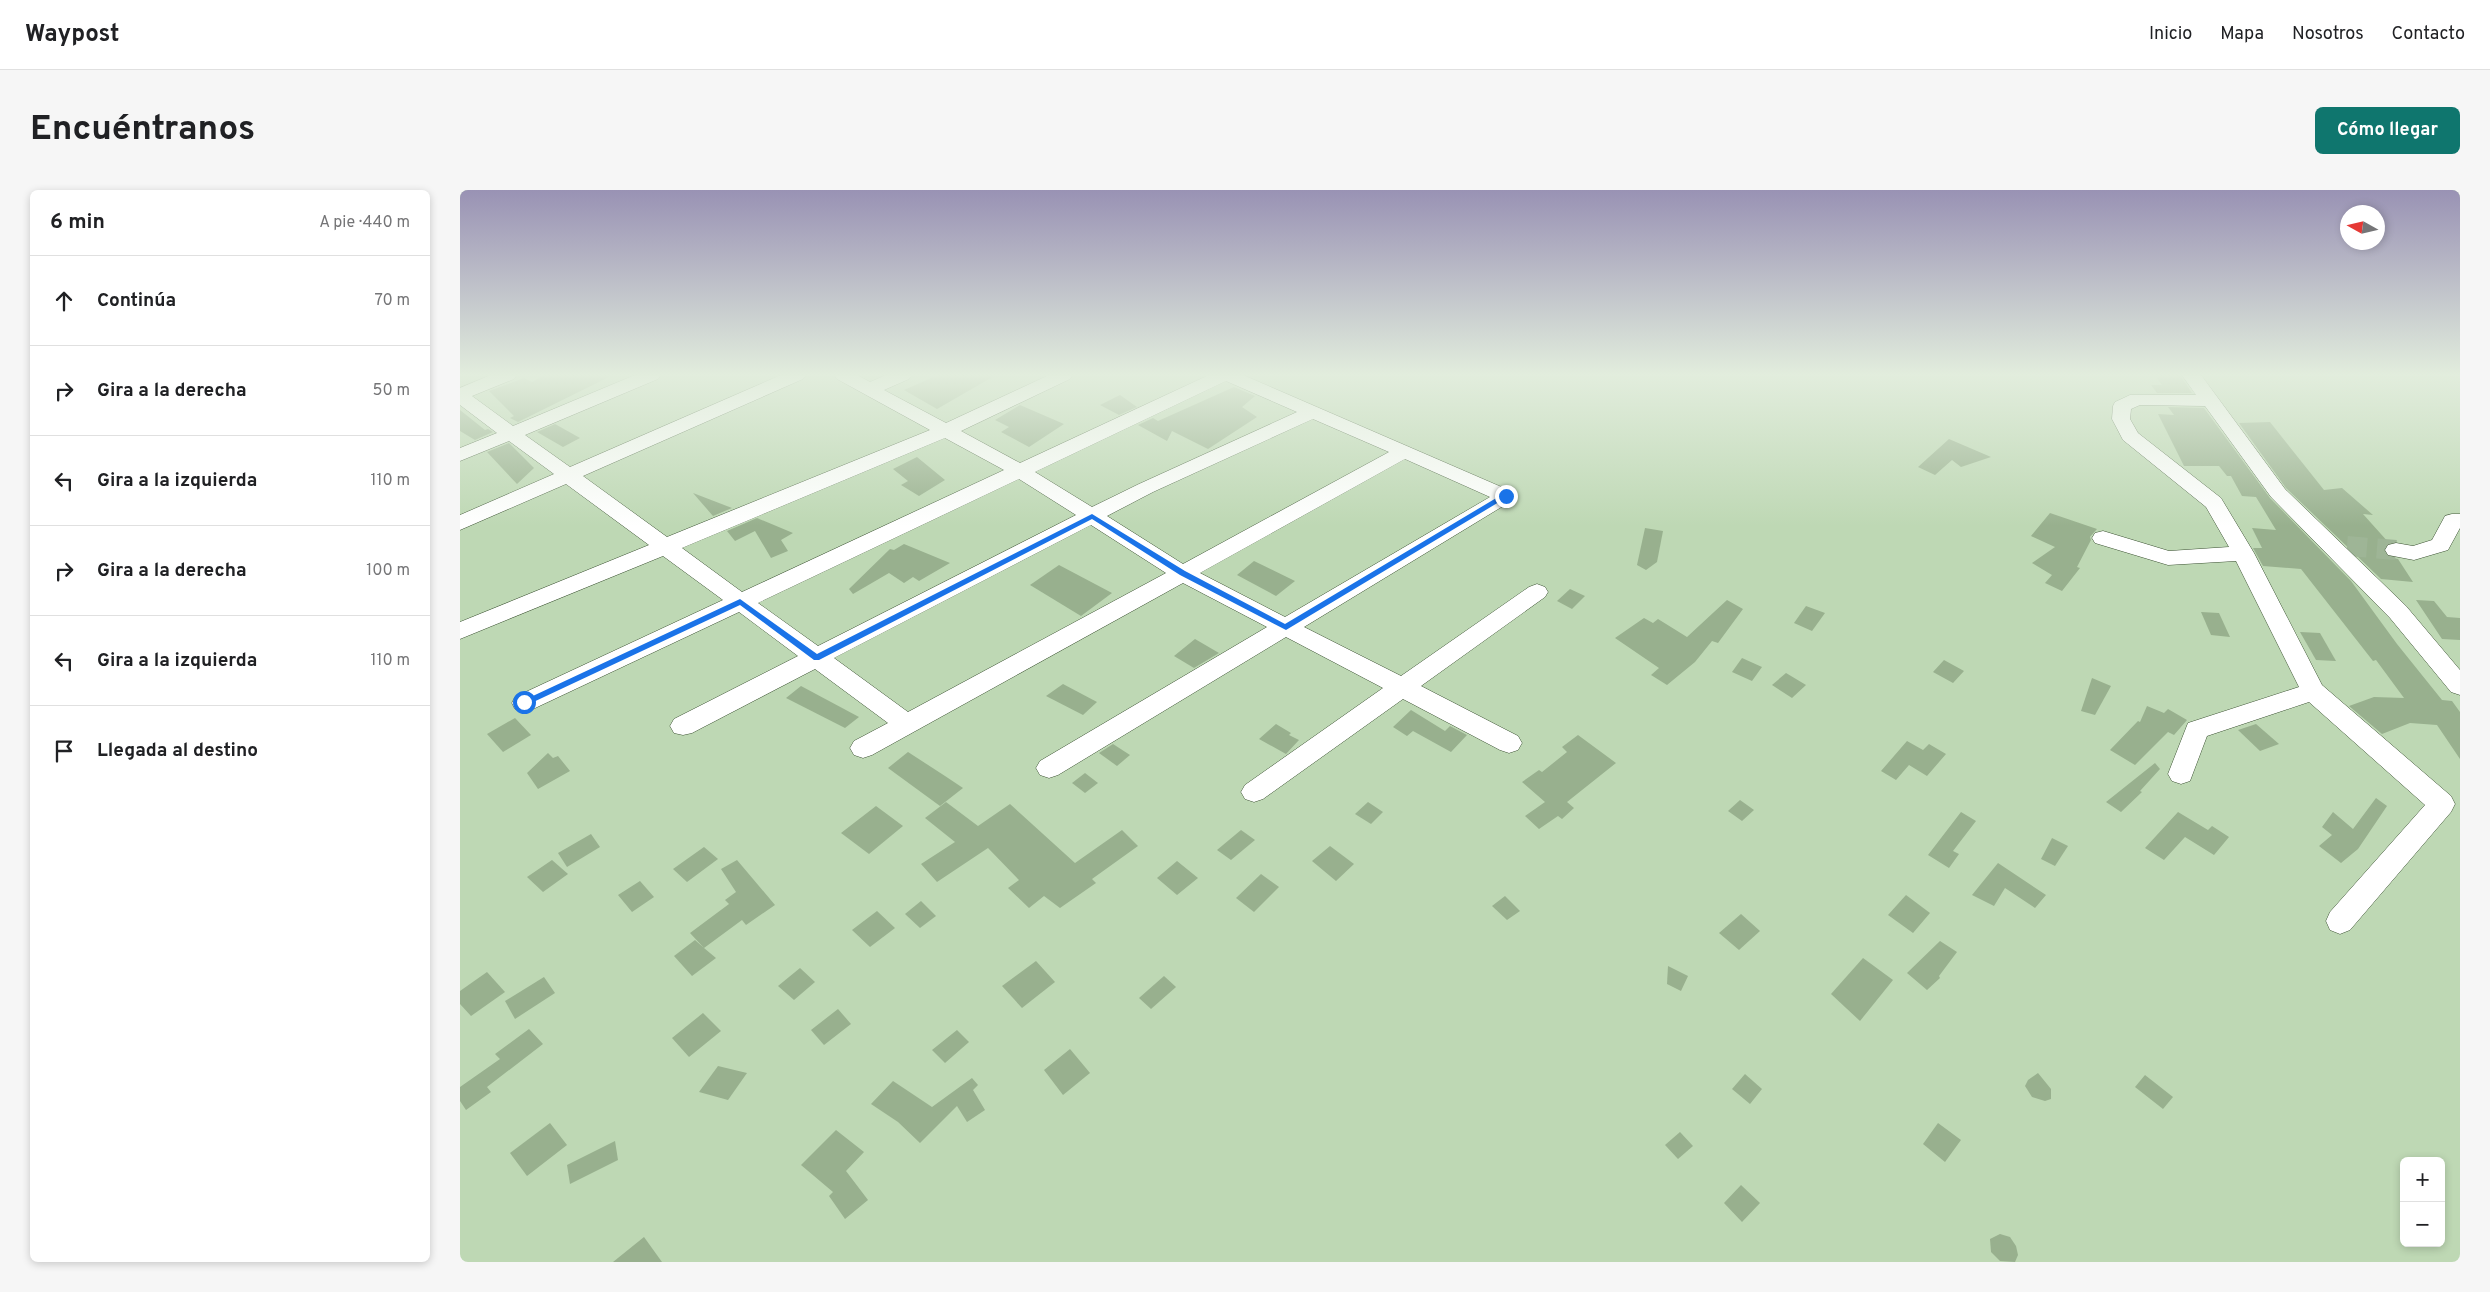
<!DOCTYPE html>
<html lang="es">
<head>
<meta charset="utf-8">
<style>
	:root { --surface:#fff; --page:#f6f6f6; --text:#202124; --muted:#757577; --line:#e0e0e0; --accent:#0f766e }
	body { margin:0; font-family:Overpass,sans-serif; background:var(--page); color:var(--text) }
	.controls { position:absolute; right:15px; bottom:15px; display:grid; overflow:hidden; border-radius:8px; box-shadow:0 2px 8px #0003 }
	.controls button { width:45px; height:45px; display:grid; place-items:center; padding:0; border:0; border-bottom:1px solid var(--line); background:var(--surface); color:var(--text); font:25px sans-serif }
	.compass { position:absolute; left:1880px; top:15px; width:45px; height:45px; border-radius:50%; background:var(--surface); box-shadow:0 2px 8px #0003; rotate:278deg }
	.stop { position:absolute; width:15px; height:15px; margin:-11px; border:4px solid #1a73e8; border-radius:50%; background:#fff }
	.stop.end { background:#1a73e8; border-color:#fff; box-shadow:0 1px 5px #0008 }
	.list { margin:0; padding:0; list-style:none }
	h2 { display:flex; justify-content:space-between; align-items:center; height:65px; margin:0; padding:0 20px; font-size:21px }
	h2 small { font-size:16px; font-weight:400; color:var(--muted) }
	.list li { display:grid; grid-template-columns:32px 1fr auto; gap:15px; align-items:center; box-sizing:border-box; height:90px; padding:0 20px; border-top:1px solid var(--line) }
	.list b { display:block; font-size:19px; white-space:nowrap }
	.list em { font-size:16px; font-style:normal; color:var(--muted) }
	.icon { flex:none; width:28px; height:28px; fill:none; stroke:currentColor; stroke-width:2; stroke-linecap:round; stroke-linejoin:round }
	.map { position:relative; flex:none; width:2000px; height:1072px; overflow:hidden; border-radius:8px }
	header { display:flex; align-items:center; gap:30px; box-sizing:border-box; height:70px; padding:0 25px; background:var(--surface); border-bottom:1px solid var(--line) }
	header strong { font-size:24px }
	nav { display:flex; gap:28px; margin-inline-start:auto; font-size:18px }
	.intro { display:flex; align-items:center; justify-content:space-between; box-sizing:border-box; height:120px; padding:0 30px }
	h1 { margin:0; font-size:35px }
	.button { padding:12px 22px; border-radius:8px; background:var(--accent); color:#fff; font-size:18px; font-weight:700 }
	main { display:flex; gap:30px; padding:0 30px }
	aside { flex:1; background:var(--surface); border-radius:8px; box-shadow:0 2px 8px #0003 }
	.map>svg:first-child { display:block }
</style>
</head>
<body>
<header>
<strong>Waypost</strong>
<nav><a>Inicio</a><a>Mapa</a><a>Nosotros</a><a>Contacto</a></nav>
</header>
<div class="intro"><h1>Encuéntranos</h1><a class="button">Cómo llegar</a></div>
<main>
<aside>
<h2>6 min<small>A pie · 440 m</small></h2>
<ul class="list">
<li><svg class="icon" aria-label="ahead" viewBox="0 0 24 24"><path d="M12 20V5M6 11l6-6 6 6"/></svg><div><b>Continúa</b></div><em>70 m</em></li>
<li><svg class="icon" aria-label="right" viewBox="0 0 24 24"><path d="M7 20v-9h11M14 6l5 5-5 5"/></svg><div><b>Gira a la derecha</b></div><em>50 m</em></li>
<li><svg class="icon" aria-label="left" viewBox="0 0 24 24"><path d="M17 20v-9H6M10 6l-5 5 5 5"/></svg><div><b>Gira a la izquierda</b></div><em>110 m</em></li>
<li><svg class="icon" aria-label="right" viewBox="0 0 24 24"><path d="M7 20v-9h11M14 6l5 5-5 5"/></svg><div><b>Gira a la derecha</b></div><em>100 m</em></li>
<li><svg class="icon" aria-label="left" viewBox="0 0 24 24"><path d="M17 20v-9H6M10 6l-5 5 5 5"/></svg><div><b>Gira a la izquierda</b></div><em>110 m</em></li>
<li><svg class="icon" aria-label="arrive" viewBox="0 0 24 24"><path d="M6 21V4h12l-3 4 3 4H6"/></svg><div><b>Llegada al destino</b></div></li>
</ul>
</aside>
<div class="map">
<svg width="2000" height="1072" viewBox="0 0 2000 1072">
	<rect width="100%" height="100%" fill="#bed8b4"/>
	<!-- building -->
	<g fill="#98b08e">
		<polygon points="85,185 153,185 58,232 50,228 54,226 29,201 64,188 72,192"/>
		<polygon points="478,185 536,185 477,219 444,200"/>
		<polygon points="1695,185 1720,185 1732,203 1697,203 1691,195 1702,195"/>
		<polygon points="774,197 795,206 782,217 797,227 748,259 712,241 707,251 678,235 693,228 698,231"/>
		<polygon points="660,205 677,217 659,225 640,215"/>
		<polygon points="560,215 604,234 569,257 541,242 549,237 535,230"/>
		<polygon points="1708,217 1744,218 1810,308 1891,391 1937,454 1982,510 1992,511 2000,522 2000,569 1977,535 1950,533 1922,544 1889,516 1914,507 1944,508 1916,470 1913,471 1841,379 1803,376 1793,358 1802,358 1792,338 1816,340 1796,307 1782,306 1771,286 1767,286 1759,276 1724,276 1698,224 1714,225"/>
		<polygon points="0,220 25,240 28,239 33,242 15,250 0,241"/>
		<polygon points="1810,232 1864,300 1882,298 1913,325 1903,324 1929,353 1923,359 1926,366 1938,369 1953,392 1921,389 1826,298 1779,233"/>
		<polygon points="95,234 120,248 103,257 77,242"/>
		<polygon points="1489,249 1531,267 1501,277 1492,270 1475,285 1458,277"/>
		<polygon points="49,253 74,278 57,294 27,262"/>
		<polygon points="457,267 485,290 459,306 441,295 448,291 433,279"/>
		<polygon points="233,303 272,318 253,326"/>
		<polygon points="1590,323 1637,339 1630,347 1631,350 1617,377 1620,378 1602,401 1585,393 1592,385 1572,373 1595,357 1571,346"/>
		<polygon points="297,328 333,343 321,350 328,361 311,368 295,341 275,351 267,341"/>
		<polygon points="1185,338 1203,341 1197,372 1186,380 1177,375"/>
		<polygon points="444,354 490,373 459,391 453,387 444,393 429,383 393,404 389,399 430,359 434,360"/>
		<polygon points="794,371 835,391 816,406 777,385"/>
		<polygon points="599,375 652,403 621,426 570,395"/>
		<polygon points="1110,399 1125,406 1112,419 1097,411"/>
		<polygon points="1267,410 1283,419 1258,453 1252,451 1235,472 1207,495 1191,485 1199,478 1155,448 1184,428 1193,433 1198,429 1227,447"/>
		<polygon points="1956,410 1974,411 1987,427 2000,428 2000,450 1982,449"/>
		<polygon points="1346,416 1365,423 1352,441 1334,433"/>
		<polygon points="1741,422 1759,423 1770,447 1751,445"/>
		<polygon points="1840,442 1860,443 1876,471 1856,470"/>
		<polygon points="735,449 759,463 734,478 714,466"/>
		<polygon points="1282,468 1302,477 1292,491 1272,482"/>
		<polygon points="1484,470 1504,481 1493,493 1473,482"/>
		<polygon points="1326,483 1346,495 1332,508 1312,495"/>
		<polygon points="1632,488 1651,496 1635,525 1621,521"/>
		<polygon points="603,494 637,512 623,525 586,506"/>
		<polygon points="341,496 399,527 385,538 326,508"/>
		<polygon points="1687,516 1704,523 1708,519 1727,530 1714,545 1708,542 1675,575 1650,560 1678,531 1680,532"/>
		<polygon points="951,520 985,541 990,536 1007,545 991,562 953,541 947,546 933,537"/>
		<polygon points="55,528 71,545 43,562 27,544"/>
		<polygon points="816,534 831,543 829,545 839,550 826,564 799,549"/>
		<polygon points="1796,534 1819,554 1800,561 1778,540"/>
		<polygon points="1118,545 1156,573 1107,612 1114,618 1102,629 1098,626 1079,639 1065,626 1085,612 1062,592 1079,580 1082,582 1107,562 1102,557"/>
		<polygon points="1447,551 1463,560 1469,554 1486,564 1467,586 1449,575 1436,590 1421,581"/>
		<polygon points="653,554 670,565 657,576 639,563"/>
		<polygon points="448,562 485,586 503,598 480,616 428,578"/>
		<polygon points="88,563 93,568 98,566 110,581 78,599 67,583"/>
		<polygon points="1695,573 1700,579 1680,601 1682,602 1661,622 1646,612"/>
		<polygon points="625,583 638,593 625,603 612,593"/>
		<polygon points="1916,608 1927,616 1898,659 1881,673 1859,656 1872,645 1862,637 1873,622 1893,639"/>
		<polygon points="1280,610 1294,620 1282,631 1268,621"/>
		<polygon points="486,612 518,636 550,614 615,673 662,640 678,656 632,689 636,693 600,718 584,706 569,718 548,698 559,690 528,658 477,692 461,674 495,652 465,628"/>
		<polygon points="908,612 923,622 911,634 895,624"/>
		<polygon points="416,616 443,636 409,664 381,643"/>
		<polygon points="1501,622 1516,631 1493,661 1499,664 1489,678 1468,665"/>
		<polygon points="1718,622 1748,640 1752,636 1769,647 1754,665 1725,647 1704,670 1685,658"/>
		<polygon points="781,640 795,650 771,670 757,660"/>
		<polygon points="131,644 140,657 107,677 98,663"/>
		<polygon points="1592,648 1608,656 1595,676 1581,669"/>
		<polygon points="870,656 894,674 876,691 852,671"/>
		<polygon points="244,657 258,669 227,692 213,679"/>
		<polygon points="92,670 108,684 83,702 67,687"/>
		<polygon points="277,670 315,715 286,735 282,730 244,758 256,768 232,786 214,766 235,750 244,758 230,743 269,714 265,710 276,702 261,679"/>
		<polygon points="717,671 738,688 717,705 697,688"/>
		<polygon points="1538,673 1586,705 1575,718 1545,698 1534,716 1512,705"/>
		<polygon points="801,684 819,697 794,722 776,708"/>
		<polygon points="180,691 194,707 172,722 158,705"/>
		<polygon points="1446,705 1470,723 1453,743 1428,725"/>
		<polygon points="1045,706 1060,721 1047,730 1032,716"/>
		<polygon points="461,711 476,726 460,738 445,724"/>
		<polygon points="417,721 435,738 410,757 392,740"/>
		<polygon points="1281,724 1300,741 1279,760 1259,743"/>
		<polygon points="1480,751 1497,762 1479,786 1480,788 1467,800 1447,783"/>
		<polygon points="1403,768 1433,790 1400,831 1371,804"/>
		<polygon points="576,771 595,792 562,818 542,796"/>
		<polygon points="1208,776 1228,786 1221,801 1207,794"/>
		<polygon points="340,778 355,792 334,810 318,796"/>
		<polygon points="27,782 45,802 11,826 0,814 0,801"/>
		<polygon points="704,786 716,797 691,819 679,808"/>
		<polygon points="84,787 95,803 55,829 45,811"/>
		<polygon points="378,819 391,834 364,855 351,840"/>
		<polygon points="243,823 261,841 229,867 212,848"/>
		<polygon points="69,839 83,854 27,897 31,902 6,920 0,911 0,897 40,869 35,864"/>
		<polygon points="497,840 509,852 485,873 472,860"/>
		<polygon points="610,859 630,883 603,905 584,880"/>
		<polygon points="258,876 287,883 268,910 239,902"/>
		<polygon points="1578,883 1591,899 1591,909 1585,911 1572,907 1565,896 1568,890"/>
		<polygon points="1285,884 1302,899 1290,914 1272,899"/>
		<polygon points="1685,885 1713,907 1703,919 1675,897"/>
		<polygon points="512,888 518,895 513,900 525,920 507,932 497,916 460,953 438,932 411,914 433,891 472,917"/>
		<polygon points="90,933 107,955 67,986 50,963"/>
		<polygon points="1478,933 1501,950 1485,972 1463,954"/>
		<polygon points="376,940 404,962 386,981 408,1010 385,1029 369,1006 373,1002 341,975"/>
		<polygon points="1220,942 1233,956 1218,969 1205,955"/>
		<polygon points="155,951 158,970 110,994 107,975"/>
		<polygon points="1281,995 1300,1013 1282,1032 1264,1013"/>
		<polygon points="1540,1044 1550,1047 1556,1056 1558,1065 1555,1072 1540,1071 1531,1062 1530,1049"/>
		<polygon points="184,1047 202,1072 153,1072"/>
	</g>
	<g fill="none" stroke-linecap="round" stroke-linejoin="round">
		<!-- minor-tunnel -->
		<polyline stroke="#9eb596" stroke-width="20" stroke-dasharray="20 10" stroke-linecap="butt" points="1887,356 1936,360"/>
		<!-- minor casing -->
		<g stroke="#3b5132" stroke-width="1">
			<g id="minor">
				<path d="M31 185H57L54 189 12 206 53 236 175 185H201L198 189 65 245 110 277 321 185H346L343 189 123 286 207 347 470 240 377 189 374 185H397L410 192 426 185H452L449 189 424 200 486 233 589 185H613L610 189 501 241 560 273 749 185H783L1053 302 1056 306 1053 310 844 437 941 486 1069 397 1077 394 1085 397 1088 402 1085 407 961 496 1058 546 1062 553 1058 560 1049 563 1040 560 943 509 803 609 794 612 785 609 781 602 785 595 923 498 826 447 598 585 589 588 580 585 576 578 580 571 807 437 723 393 412 565 403 568 394 565 390 558 394 551 428 533 355 479 232 543 223 545 214 543 210 536 214 529 338 466 279 422 73 519 64 522 55 519 52 513 55 507 263 410 203 366 0 449V432L189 355 106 294 0 340V325L94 284 49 251 0 271V258L37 243 0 215V198ZM766 191 837 222 679 294 632 317 575 282ZM853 229 929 262 723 374 647 326 693 302ZM485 248 544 280 282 402 222 358ZM945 269 1030 307 825 427 740 383ZM559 289 616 325 358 456 298 413ZM631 335 706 383 448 522 374 468Z"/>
				<polygon points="1722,185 1741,185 1825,299 1946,416 2000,480 2000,505 1991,502 1930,428 1811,307 1745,216 1680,215 1671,219 1670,229 1678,243 1761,308 1794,363 1862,495 1991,606 1995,614 1991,622 1890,740 1880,744 1870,740 1866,731 1870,722 1965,615 1849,512 1747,546 1730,591 1721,594 1712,591 1708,584 1728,533 1839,497 1776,371 1708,375 1635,353 1632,348 1635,343 1643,341 1709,361 1769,357 1746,317 1663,250 1652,229 1653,216 1655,212 1670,205 1736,205"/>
				<polygon points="1992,324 2000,324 2000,338 1988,360 1954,370 1928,365 1925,360 1928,355 1936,353 1953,356 1972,350 1985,326"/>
			</g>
		</g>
		<!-- minor -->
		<use href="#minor" fill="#fff" fill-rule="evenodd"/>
	</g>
	<!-- sky -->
	<linearGradient id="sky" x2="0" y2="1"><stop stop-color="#9992b4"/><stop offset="0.55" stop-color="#e2eddd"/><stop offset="1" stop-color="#e2eddd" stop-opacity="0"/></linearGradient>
	<rect width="2000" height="336" fill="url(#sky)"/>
	<!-- route -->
	<polygon fill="#1a73e8" points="1043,304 1049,306 826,440 720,385 632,329 359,470 354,470 280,415 67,515 60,512 280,409 357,464 632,324 725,381 825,434"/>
</svg>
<div class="controls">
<button>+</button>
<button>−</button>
</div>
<svg class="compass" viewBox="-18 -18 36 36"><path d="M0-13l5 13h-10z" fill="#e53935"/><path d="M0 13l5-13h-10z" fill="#757577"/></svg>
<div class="stop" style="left:64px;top:512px"></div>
<div class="stop end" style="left:1046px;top:306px"></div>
</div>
</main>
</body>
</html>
